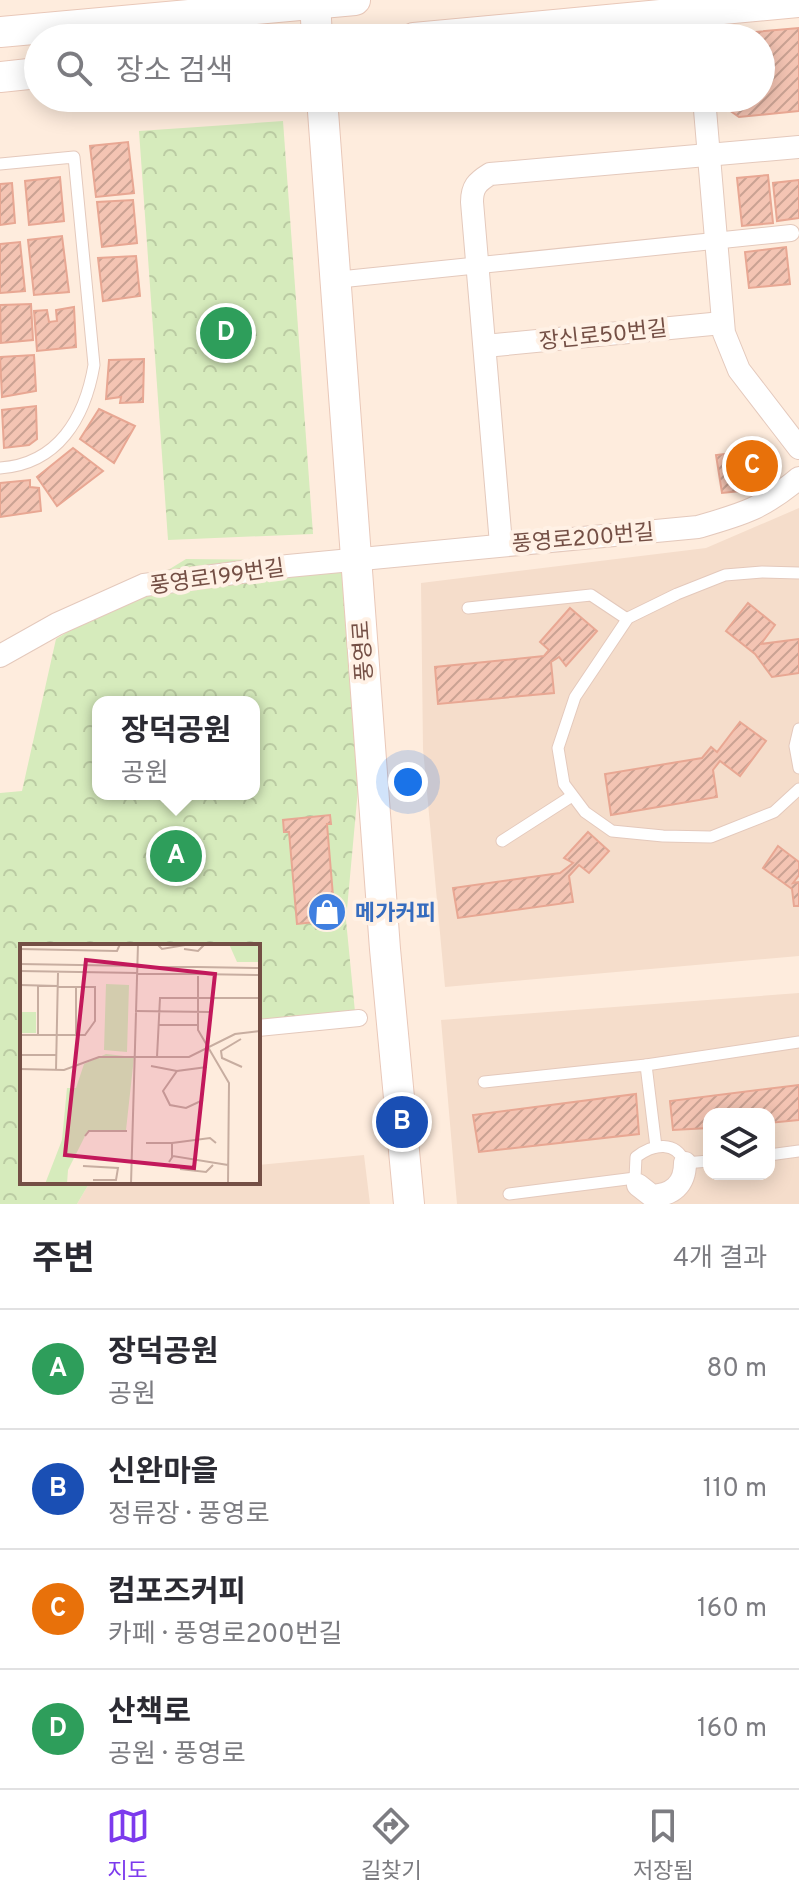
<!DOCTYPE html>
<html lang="ko">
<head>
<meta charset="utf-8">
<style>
	:root { --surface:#fff; --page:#f7f7f7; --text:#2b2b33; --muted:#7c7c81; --line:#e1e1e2; --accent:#7c3aed }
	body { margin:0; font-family:Overpass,"Noto Sans KR",sans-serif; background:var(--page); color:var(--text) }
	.controls { position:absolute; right:24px; bottom:24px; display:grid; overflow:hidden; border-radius:16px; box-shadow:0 4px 20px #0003 }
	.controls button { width:72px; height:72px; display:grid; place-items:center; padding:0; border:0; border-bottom:2px solid var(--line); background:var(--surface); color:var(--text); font:40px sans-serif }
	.you { position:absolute; left:408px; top:782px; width:28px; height:28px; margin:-20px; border:6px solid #fff; border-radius:50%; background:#1a73e8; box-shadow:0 0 0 12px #1a73e833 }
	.badge { display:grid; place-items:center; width:52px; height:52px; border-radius:50%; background:var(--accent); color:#fff; font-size:26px; font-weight:700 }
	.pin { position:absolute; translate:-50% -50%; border:4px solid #fff; box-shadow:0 2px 8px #0006 }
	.popup { position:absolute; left:92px; top:696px; width:168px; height:104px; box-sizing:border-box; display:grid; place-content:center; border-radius:16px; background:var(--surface); filter:drop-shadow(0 2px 6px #0005); font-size:26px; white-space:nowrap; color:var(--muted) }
	.popup b { font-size:30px; color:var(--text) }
	.popup::after { content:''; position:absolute; left:50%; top:100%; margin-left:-16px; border:16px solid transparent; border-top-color:var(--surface) }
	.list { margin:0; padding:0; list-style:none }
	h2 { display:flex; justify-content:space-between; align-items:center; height:104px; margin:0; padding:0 32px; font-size:34px }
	h2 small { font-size:26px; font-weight:400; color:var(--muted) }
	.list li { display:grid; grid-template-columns:52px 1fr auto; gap:24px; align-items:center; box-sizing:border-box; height:120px; padding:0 32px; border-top:2px solid var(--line) }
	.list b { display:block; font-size:30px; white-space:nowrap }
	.list p { margin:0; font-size:26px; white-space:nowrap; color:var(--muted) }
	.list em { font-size:26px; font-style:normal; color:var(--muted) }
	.icon { flex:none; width:44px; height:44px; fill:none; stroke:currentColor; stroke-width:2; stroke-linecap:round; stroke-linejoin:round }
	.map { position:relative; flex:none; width:799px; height:1204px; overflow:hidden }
	.search { position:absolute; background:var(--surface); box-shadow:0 4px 20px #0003; left:24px; right:24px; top:24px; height:88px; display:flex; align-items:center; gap:20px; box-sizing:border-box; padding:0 28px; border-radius:44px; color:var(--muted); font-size:30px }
	.sheet { height:584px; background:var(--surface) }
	nav { display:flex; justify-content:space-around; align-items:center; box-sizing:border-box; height:112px; border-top:2px solid var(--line); background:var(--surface); font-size:22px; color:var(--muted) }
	nav a { display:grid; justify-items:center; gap:4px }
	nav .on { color:var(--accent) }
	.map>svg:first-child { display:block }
</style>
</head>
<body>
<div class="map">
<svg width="799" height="1204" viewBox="0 0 799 1204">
	<defs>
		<pattern id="park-crowns" width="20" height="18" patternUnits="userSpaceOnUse" patternTransform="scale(2)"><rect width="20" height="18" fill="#d6ebbc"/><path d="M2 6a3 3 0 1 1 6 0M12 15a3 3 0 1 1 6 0" fill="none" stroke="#bbcba3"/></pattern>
		<pattern id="building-hatch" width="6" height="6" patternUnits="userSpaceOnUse" patternTransform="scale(2)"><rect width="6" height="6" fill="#f4c4b3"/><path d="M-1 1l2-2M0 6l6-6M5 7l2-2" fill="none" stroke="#caa293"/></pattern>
	</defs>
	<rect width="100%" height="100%" fill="#feecdd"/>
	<!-- residential -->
	<g fill="#f5ddcb" fill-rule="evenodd">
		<polygon points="799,508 799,956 445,987 423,749 421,583 706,548"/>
		<path d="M799 993V1204H457L441 1020ZM709 1114H769V1174H709Z"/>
		<polygon points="364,1155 370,1204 77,1204 90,1182 258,1182 258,1165"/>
	</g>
	<!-- park -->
	<g fill="url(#park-crowns)" fill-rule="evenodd">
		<polygon points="283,121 313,534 168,540 139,131"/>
		<path d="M186 559 355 561 362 746 346 920 355 1012 258 1021V946H22V1182H90L77 1204H0V793L22 791 56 639ZM98 702H254V794H98Z"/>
	</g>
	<!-- building -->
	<g fill="url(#building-hatch)" stroke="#e8a793" stroke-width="2">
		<polygon points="799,28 799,111 739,117 729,110 728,98 761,98 761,38 722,38 722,35"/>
		<polygon points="128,142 134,193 96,197 90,146"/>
		<polygon points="768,175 773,223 742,226 737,178"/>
		<polygon points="60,177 64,221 29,225 25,181"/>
		<polygon points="799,180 799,218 777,221 773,183"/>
		<polygon points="12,183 15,223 0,225 0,184"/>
		<polygon points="133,200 137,243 102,247 97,202"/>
		<polygon points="62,236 69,292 34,295 28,240"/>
		<polygon points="20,242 25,291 0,293 0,244"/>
		<polygon points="786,247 790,284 749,288 745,252"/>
		<polygon points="136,256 140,296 103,301 98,258"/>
		<polygon points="31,304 33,340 1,343 0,305"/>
		<polygon points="74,307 76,347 37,351 34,311 47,310 49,322 57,321 56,310"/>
		<polygon points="34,355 36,391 2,397 0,357"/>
		<polygon points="144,359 143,402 120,403 121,397 106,399 109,360"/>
		<polygon points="36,406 37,439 29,445 4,448 2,410"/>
		<polygon points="99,409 135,426 114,463 80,439"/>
		<polygon points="73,448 103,471 57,506 37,477"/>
		<polygon points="764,449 765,464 756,465 757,473 739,475 740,491 722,493 716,455"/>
		<polygon points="30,480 30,487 39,488 41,511 0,517 0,483"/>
		<polygon points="748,603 775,625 761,644 799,639 799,673 772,677 755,654 726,631"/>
		<polygon points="570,608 597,631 566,666 559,657 551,662 554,693 438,704 435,667 544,656 549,650 540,642"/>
		<polygon points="740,722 766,741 740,776 720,761 713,770 717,797 611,815 605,774 702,758 711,747 717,752"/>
		<polygon points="330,815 331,824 327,824 335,920 297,924 289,832 284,832 283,820"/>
		<polygon points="588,832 609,851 589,873 579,865 569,876 573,902 458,918 453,888 560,873 573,863 564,858"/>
		<polygon points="778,846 799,862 799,875 793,883 799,882 799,906 794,906 792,889 763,868"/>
		<polygon points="799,1085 799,1120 769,1123 769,1114 709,1114 709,1128 673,1130 670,1101"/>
		<polygon points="636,1094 639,1134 479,1152 473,1115"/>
	</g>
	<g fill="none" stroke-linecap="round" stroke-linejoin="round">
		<!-- service casing -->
		<g stroke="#e4c9bc" stroke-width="13">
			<g id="service">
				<path d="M0 164 74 157 94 365C85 418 58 464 0 468"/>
				<polyline points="799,573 762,572 725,575 677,594 628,618 575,697 558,748 564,784 585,812 612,831 663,836 711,837 774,812 799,789"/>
				<polyline points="468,608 591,595 627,619"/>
				<polyline points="799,729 795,746 799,768"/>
				<polyline points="502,841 572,796"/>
				<polyline points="646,1065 799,1042"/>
				<polyline points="484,1082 646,1065 656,1147"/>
				<polyline points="769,1155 799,1151"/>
				<path d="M637 1183 635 1178 636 1157C653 1144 676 1140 685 1163L709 1161"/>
				<polyline points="509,1194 635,1178"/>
			</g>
		</g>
		<!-- pedestrian casing -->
		<g stroke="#e4c9bc" stroke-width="18">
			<g id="pedestrian">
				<polyline points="335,280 791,233"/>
				<polyline points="258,1028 359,1018"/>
			</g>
		</g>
		<!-- minor casing -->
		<g stroke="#e4c9bc" stroke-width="24">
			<g id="minor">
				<polyline points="697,12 699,38"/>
				<polyline points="704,98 724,333 739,370 799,448"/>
				<polyline points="485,346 722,323"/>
				<path d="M501 544 472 202C472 187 477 182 490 174L799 147"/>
				<path d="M0 656 57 624 144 585 288 566 698 527C743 514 762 509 799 478"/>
				<path d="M638 1185 652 1196C672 1195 685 1185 685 1163"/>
			</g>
		</g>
		<!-- secondary casing -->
		<g stroke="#e9c8b9" stroke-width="32">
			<g id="secondary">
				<polyline points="315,0 317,38"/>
				<polyline points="0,32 355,0"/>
				<polyline points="414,38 799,2"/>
				<polyline points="0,77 38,73"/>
				<polyline points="322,98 385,949 409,1204"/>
			</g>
		</g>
		<!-- service -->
		<use href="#service" stroke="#fff" stroke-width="11"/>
		<!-- pedestrian -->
		<use href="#pedestrian" stroke="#fff" stroke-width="16"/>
		<!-- minor -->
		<use href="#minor" stroke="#fff" stroke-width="22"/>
		<!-- secondary -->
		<use href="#secondary" stroke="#fff" stroke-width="30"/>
	</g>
	<!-- icons -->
	<defs>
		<g id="shop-disc" transform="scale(2)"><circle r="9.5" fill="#3f7fe0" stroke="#fff1e5"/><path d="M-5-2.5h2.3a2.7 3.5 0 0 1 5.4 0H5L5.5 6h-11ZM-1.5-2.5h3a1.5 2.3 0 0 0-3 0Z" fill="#fff"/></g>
	</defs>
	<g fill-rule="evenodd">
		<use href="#shop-disc" x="327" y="912"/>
	</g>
	<g text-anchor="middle" stroke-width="8" stroke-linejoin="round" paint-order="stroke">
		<!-- street labels -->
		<g font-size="22" fill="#744f45" stroke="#fff1e5">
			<text transform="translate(603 334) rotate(-6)" y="8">장신로50번길</text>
			<text transform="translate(583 537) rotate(-5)" y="8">풍영로200번길</text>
			<text transform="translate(217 576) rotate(-8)" y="8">풍영로199번길</text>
			<text transform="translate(362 651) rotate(-94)" y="8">풍영로</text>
		</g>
		<!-- shop labels -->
		<g font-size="22" font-weight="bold" fill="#366cbe" stroke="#fff1e5" text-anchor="start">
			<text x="355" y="920">메가커피</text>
		</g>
	</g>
	<!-- overview -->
	<g transform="translate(20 944)">
		<rect width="240" height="240" fill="#feecdd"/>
		<path d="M209 0H240V18H217ZM86 40 109 41 107 108 84 106ZM0 68H16V89H0ZM86 110 114 113 106 186 67 188 48 226 47 240H25L42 196 47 144H56L64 120Z" fill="#d6ebbc"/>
		<path fill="none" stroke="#c7ada0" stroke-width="2" d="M137 0 142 5 171 0M0 5 97 7 100 0M164 5 178 7 185 0M0 20 240 24M0 27 240 31M178 30V86L209 139 208 240M0 41 75 43V77L65 91H0M115 67 190 68M138 81H177M18 92V42M56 92V43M221 95 201 107 202 114 222 123M0 111H37M137 113 140 54H240M131 122 157 127M0 125 44 126 79 113H169L215 90 240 87M36 126 38 29M183 156 166 164 150 161 143 147 157 127 187 123M65 192 69 187H107M126 199H152V213M152 199 190 194 196 199M149 218 153 212 208 221M63 222 98 224 96 236H73M160 225 186 228 193 221M111 240 118 0"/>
		<path fill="#c2185b" fill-opacity="0.15" stroke="#c2185b" stroke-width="4" d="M66 16 195 30 174 224 45 211Z"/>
		<rect width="240" height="240" fill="none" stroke="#744f45" stroke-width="4"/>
	</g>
</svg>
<div class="controls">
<button><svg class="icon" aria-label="layers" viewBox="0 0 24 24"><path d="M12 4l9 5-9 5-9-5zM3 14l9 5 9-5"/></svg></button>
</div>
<div class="you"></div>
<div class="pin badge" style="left:176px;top:856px;background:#2e9e5b">A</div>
<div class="popup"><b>장덕공원</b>공원</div>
<div class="pin badge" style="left:402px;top:1122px;background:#1a4fb4">B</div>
<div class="pin badge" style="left:752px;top:466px;background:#e8710a">C</div>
<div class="pin badge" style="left:226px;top:333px;background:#2e9e5b">D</div>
<div class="search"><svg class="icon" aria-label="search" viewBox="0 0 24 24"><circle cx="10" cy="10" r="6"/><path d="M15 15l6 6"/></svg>장소 검색</div>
</div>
<section class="sheet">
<h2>주변<small>4개 결과</small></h2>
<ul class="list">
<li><span class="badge" style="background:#2e9e5b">A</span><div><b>장덕공원</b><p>공원</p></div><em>80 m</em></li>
<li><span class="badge" style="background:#1a4fb4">B</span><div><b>신완마을</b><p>정류장 · 풍영로</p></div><em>110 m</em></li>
<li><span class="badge" style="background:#e8710a">C</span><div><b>컴포즈커피</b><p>카페 · 풍영로200번길</p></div><em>160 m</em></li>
<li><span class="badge" style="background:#2e9e5b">D</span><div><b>산책로</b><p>공원 · 풍영로</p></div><em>160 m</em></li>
</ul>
</section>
<nav>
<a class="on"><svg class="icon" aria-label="map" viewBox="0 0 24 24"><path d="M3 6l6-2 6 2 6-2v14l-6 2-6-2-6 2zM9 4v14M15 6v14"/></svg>지도</a>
<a><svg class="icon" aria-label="directions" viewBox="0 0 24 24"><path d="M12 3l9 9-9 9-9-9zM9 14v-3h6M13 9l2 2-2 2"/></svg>길찾기</a>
<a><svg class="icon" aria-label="saved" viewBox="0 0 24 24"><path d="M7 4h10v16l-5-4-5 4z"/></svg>저장됨</a>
</nav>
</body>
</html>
